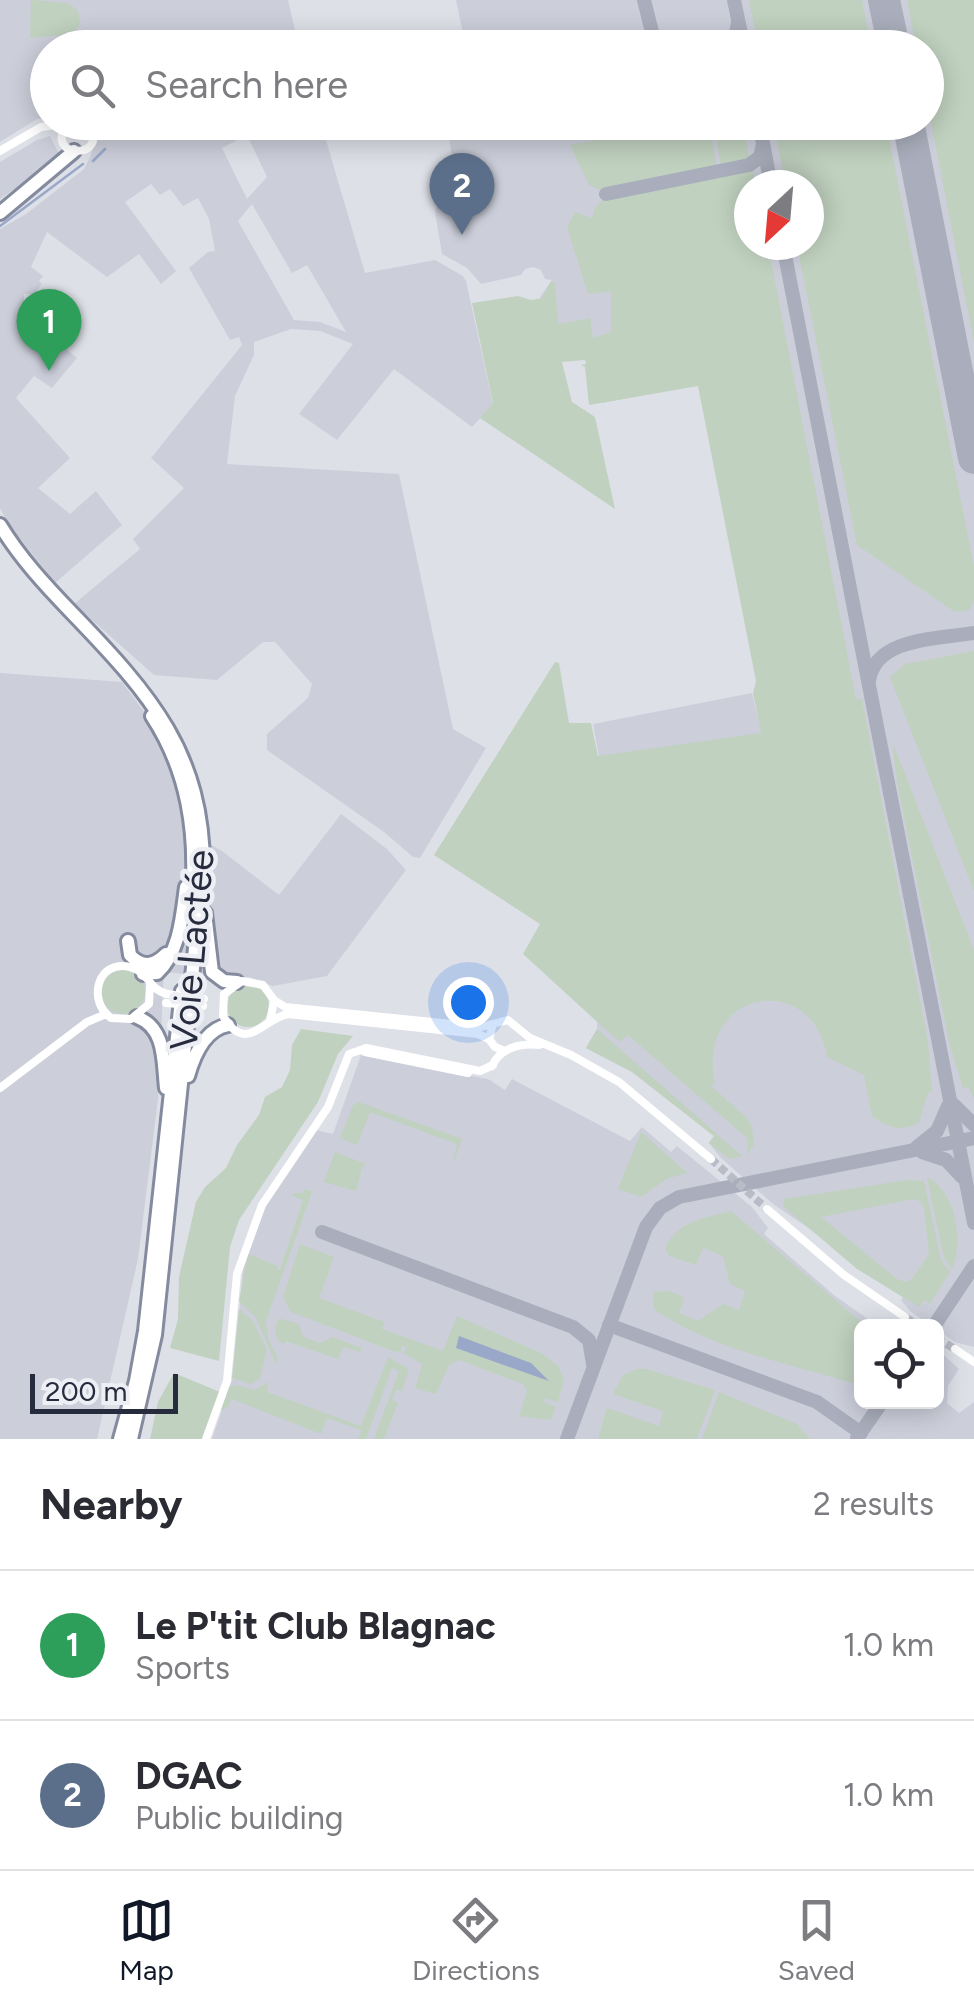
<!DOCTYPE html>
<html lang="en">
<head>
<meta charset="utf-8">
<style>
	:root { --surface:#fff; --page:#f7f7f7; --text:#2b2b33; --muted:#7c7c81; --line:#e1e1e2; --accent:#111827 }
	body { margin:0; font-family:Figtree,sans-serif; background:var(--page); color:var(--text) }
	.controls { position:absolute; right:30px; bottom:30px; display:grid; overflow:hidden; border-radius:15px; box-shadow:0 5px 25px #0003 }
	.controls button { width:90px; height:90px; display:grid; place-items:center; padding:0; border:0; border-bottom:2px solid var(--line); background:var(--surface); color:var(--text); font:50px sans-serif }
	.compass { position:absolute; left:734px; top:170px; width:90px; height:90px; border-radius:50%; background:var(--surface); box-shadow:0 5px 25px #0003; rotate:206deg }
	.scale { position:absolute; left:30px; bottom:25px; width:148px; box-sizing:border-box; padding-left:10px; border:5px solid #272b3e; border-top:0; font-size:28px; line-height:35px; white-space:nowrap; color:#272b3e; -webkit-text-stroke:8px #edeff5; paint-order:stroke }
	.you { position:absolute; left:468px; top:1002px; width:35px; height:35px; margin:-25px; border:8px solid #fff; border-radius:50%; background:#1a73e8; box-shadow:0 0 0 15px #1a73e833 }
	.badge { display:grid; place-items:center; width:65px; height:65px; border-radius:50%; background:var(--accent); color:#fff; font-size:32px; font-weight:700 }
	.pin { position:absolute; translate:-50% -82px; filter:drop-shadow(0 2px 5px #0008) }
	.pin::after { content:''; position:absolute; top:52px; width:35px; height:30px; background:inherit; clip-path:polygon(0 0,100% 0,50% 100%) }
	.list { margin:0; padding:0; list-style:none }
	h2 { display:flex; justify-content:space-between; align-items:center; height:130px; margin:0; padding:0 40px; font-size:42px }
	h2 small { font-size:32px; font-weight:400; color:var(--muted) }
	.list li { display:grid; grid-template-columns:65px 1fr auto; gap:30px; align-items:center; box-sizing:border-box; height:150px; padding:0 40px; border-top:2px solid var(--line) }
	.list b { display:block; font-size:38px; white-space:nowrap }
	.list p { margin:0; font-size:32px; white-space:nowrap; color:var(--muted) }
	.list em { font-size:32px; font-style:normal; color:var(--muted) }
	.icon { flex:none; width:55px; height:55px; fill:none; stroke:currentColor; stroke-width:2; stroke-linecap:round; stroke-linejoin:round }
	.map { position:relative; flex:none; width:974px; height:1439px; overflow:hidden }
	.search { position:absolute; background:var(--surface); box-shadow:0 5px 25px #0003; left:30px; right:30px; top:30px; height:110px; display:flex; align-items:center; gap:25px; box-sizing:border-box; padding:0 35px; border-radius:55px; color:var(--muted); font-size:38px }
	.sheet { height:430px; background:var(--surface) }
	nav { display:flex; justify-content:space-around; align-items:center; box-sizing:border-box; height:140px; border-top:2px solid var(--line); background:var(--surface); font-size:28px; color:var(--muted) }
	nav a { display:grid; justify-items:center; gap:5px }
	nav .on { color:var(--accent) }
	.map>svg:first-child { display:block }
</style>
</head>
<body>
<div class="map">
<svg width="974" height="1439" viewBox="0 0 974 1439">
	<rect width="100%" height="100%" fill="#dee0e8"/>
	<!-- built -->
	<g fill="#cccfda" fill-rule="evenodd">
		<polygon points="0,0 288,0 299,47 48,48 47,119 37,119 0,142"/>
		<path d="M456 0H974V1347L955 1342 910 1311 901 1300 905 1294 773 1204 721 1158 709 1143 714 1136 632 1072 586 1048 597 1029 609 812 593 724 752 693 761 731 833 717 712 453 698 385 602 403 589 341 555 324 540 297 552 280 545 279 541 270 533 267 525 269 521 275 481 284 467 268 442 254 435 212 437 205 453 188 455 177 447 123 926 122V48L466 47ZM749 185H809V245H749Z"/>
		<path d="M95 123H321L365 273 435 260 463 276 466 281 493 404 472 427 394 369 337 440 299 414 353 344 320 331 291 329 254 342V355L235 396 227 464 399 474 453 729 486 748 420 858 413 857 384 832 267 750V734L308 698 312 684 275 642H263L217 680 154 675 74 604 140 549 133 539 184 488 151 458 242 345 239 337 230 340 189 268 208 252 215 251 209 219 198 198 183 206 170 189 160 195 151 184 125 202 176 271 161 284 139 254 107 277 47 232 31 267 43 276 39 281 42 284 34 294H24V305L53 324 46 333 77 358 52 388 34 376 16 398 70 458 38 488 70 514 96 491 122 525 55 583 7 522 0 508V229L26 214 84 169 91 155ZM247 135 267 177 247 199 222 148ZM252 204 292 273 307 265 346 332 320 322 294 320 238 221Z"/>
		<polygon points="50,136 58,152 58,159 0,199 0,162 37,140"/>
		<polygon points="0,673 122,682 147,716 163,747 174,775 183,829 222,851 279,895 341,814 387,849 406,870 327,976 273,986 249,977 233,979 164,972 158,1099 138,1259 97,1439 0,1439"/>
		<polygon points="361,1055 488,1079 505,1090 512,1079 630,1141 642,1127 671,1152 677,1146 752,1207 768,1228 764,1234 835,1296 878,1326 862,1326 862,1402 936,1402 937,1349 959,1369 948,1386 947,1403 959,1413 974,1402 974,1439 212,1439 234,1374 243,1268 268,1200 316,1130 333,1134"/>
	</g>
	<!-- green -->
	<g fill="#c0d1bf" fill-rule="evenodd">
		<polygon points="31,0 67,3 78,10 80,23 73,34 30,38"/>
		<polygon points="749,0 862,0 871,47 758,47"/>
		<polygon points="907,0 974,0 974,343 927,101 926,48 916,47"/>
		<polygon points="687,122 706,123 709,126 717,168 603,191 589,185 570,145"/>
		<polygon points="714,123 741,123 750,158 721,167"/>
		<polygon points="773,123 886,123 974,567 974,600 970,610 955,612 857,545 797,245 809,245 809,185 786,185"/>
		<path d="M746 169 753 170 756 185H749V245H768L856 699H862L928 1042 932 1092 928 1093 919 1123C900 1132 888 1128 872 1116L864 1075 827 1057C814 970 695 988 715 1083L710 1085 746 1117 752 1127 754 1144 747 1155 748 1139 628 1035 620 1042 606 1030 523 954 540 924 434 855 555 662 559 663 569 723H591L598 756 761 733 753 693 756 681 698 386 589 405 585 367 581 365 586 364 585 360 562 362 572 402 595 417 615 509 480 418 493 403 472 303 518 296 531 300 542 298 551 281 555 283 558 324 590 318 593 338 611 332V291L588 294 567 227 575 212 592 218 595 208 604 198Z"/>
		<polygon points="974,651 974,891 890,677 905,664"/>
		<polygon points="892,741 974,950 974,1098 968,1087 963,1088 949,1042 897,782"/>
		<circle cx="123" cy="992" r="22"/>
		<circle cx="248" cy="1006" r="21"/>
		<polygon points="301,1029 353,1036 338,1054 318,1102 239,1220 230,1247 219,1361 170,1348 178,1319 179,1277 196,1202 205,1187 226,1168 237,1145 259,1115 265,1097 282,1087 290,1070 292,1045"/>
		<polygon points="597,1029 742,1156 729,1159 709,1143 714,1136 632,1072 586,1048"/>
		<polygon points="359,1102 462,1139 452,1167 457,1144 370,1112 357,1145 340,1138 353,1105"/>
		<polygon points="641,1132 687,1173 666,1179 641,1197 618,1189"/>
		<polygon points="335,1152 366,1164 362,1168 356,1191 324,1182"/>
		<path d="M927 1177C956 1191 964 1242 952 1269L944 1258Z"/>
		<path d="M907 1180 924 1181 941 1260 950 1272 930 1304 924 1300 919 1307 857 1269 783 1206 784 1199ZM914 1199 921 1202 924 1208 929 1254 911 1280 906 1282 897 1279 821 1217Z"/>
		<polygon points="304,1189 312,1192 266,1321 268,1338 278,1359 276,1364 256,1318 239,1301 248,1254 278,1266 277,1269 280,1270 303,1200 293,1196 294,1193 302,1193"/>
		<path d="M731 1211 866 1326H862L861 1378 852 1383C787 1363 710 1349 654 1309L653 1292 669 1291 684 1297 679 1313 698 1321 723 1304 739 1310 745 1291 730 1284 723 1256 703 1248 696 1265 669 1256 665 1249C677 1221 702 1219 731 1211Z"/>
		<polygon points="300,1244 334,1257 319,1298 384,1322 382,1329 443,1351 457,1316 541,1353 559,1367 564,1381 558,1402 545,1398 544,1402 556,1407 551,1420 519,1416 527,1391 523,1384 459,1360 449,1365 436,1394 415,1388 422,1364 403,1353 408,1347 401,1345 401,1352 393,1351 291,1312 283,1297"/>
		<polygon points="239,1309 252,1320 267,1349 260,1378 251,1384 232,1378"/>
		<path d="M282 1319 299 1324 303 1337 320 1343 332 1337 362 1348 360 1352 343 1347 338 1359 286 1341 284 1344C273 1339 274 1329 278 1320Z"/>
		<polygon points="388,1357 409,1369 402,1391 396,1390 392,1400 398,1403 384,1439 374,1439 399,1371 392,1368 366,1439 358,1439 361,1430 327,1418 321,1434 232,1399 227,1408 221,1410 229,1387 238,1385 255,1390 268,1382 267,1392 361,1426"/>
		<polygon points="636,1369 646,1369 715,1390 697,1439 598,1439 607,1408 659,1426 663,1411 613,1394 623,1375"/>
		<polygon points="174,1373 220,1392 202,1439 150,1439 158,1402"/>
		<polygon points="719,1392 797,1424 810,1439 702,1439"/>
	</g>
	<!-- water -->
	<polygon fill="#99a7c8" points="459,1336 531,1363 549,1381 456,1348"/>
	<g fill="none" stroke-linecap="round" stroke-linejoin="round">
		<!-- stream -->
		<g stroke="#99a7c8" stroke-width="2.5">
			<polyline points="117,134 150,122"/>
			<polyline points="93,161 105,149"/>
			<polyline points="0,226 83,164"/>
		</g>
		<!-- taxiway -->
		<g stroke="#aaaebc" stroke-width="14">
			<polyline points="644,0 656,48"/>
			<polyline points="734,0 744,48"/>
			<polyline points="725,48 736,33 738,23"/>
			<polyline points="759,122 771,185"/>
			<polyline points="606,194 749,165 760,157 763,144"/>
			<polyline points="783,245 974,1223"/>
			<path d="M869 681C875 637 939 639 974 633"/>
			<polyline points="954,1105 974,1125"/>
			<polyline points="917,1147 937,1131 948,1106"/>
			<polyline points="922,1152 946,1160 962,1177"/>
			<polyline points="322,1232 573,1327 589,1340 593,1364"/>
			<polyline points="609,1325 817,1402 861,1433"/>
			<polyline points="934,1326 974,1266"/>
			<polyline points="857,1438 882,1402"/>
			<polyline points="567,1439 646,1227 660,1208 679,1197 974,1138"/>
		</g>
		<!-- runway -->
		<g stroke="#aaaebc" stroke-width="32">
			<polyline points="884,0 894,48"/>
			<polyline points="908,122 974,458"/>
		</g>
		<!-- secondary-tunnel -->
		<g stroke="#b9bcc6" stroke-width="8" stroke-dasharray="8 4" stroke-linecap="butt">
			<polyline points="711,1159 767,1209"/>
			<polyline points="905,1317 919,1326"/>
			<polyline points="936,1338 955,1349"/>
		</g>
		<!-- highway casing -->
		<g stroke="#858b9e" stroke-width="18">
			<g id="highway">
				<polyline points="0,213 74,151"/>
				<path d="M0 525C20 558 46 586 73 614 150 694 204 754 203 871L155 1335 131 1439"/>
				<path d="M152 716C188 771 197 832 192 897"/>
				<polyline points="205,913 212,972 224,981 237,982"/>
				<path d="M128 941 130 955C142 968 154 966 166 954"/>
				<path d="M143 974 157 973C180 952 182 916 186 887"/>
				<path d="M137 1017C166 1028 163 1061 166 1088"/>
				<path d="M188 1076C194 1055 205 1029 228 1025"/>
				<polyline points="120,1439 136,1381 145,1331 182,991"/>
			</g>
		</g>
		<!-- secondary -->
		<g stroke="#fff" stroke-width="8">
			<path d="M68 122C40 161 115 160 87 122"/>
			<polyline points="0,151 41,127 66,124"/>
			<path d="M150 985 149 1004 131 1019 111 1018C87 1001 97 959 130 967 148 971 149 990 167 994"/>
			<polyline points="274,1000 285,1007 481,1027 508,1020 530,1038 571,1055 619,1082 711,1159"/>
			<path d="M270 1022 274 1000 263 985 242 981 224 994 223 1016C246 1055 262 1019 288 1014L478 1034 489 1039"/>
			<polyline points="493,1024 489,1039 495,1047 505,1051"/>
			<polyline points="365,1052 468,1073"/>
			<path d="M492 1066C500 1048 520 1043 539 1045"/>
			<polyline points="0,1088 87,1022 106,1014"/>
			<polyline points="767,1209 844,1275 905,1317"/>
			<polyline points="955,1349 974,1362"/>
			<polyline points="206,1439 227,1381 237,1274 262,1205 328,1107 349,1054 366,1048 480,1071 493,1065"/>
		</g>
		<!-- highway -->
		<use href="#highway" stroke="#fff" stroke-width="12"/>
		<!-- secondary-bridge -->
		<g stroke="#fff" stroke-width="8">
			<polyline points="167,994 204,999"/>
			<polyline points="166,1003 203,1006"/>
		</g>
	</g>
	<g text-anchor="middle" stroke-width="9" stroke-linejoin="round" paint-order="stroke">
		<!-- street labels -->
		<g font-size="38" fill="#272b3e" stroke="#edeff5">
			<text transform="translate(192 950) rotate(-85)" y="13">Voie Lactée</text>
		</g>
	</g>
</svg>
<div class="controls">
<button><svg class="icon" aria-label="locate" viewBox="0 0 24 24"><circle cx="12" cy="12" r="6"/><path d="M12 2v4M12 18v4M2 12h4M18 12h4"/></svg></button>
</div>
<svg class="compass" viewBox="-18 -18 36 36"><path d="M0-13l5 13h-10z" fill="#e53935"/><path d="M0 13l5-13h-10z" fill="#7c7c81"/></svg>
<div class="scale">200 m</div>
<div class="you"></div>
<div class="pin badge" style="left:49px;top:371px;background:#2e9e5b">1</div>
<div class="pin badge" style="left:462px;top:235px;background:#5c6f8a">2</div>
<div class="search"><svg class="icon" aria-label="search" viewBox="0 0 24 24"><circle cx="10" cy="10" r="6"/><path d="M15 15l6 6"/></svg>Search here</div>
</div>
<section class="sheet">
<h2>Nearby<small>2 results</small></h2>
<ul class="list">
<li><span class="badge" style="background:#2e9e5b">1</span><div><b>Le P'tit Club Blagnac</b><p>Sports</p></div><em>1.0 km</em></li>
<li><span class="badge" style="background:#5c6f8a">2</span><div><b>DGAC</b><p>Public building</p></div><em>1.0 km</em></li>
</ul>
</section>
<nav>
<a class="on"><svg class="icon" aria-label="map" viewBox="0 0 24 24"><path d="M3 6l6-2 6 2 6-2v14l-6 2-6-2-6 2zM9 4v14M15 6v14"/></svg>Map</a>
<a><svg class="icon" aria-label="directions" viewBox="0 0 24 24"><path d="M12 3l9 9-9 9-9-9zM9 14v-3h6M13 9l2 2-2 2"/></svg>Directions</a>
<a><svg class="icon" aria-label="saved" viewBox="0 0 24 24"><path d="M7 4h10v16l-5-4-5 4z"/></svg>Saved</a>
</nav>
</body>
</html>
